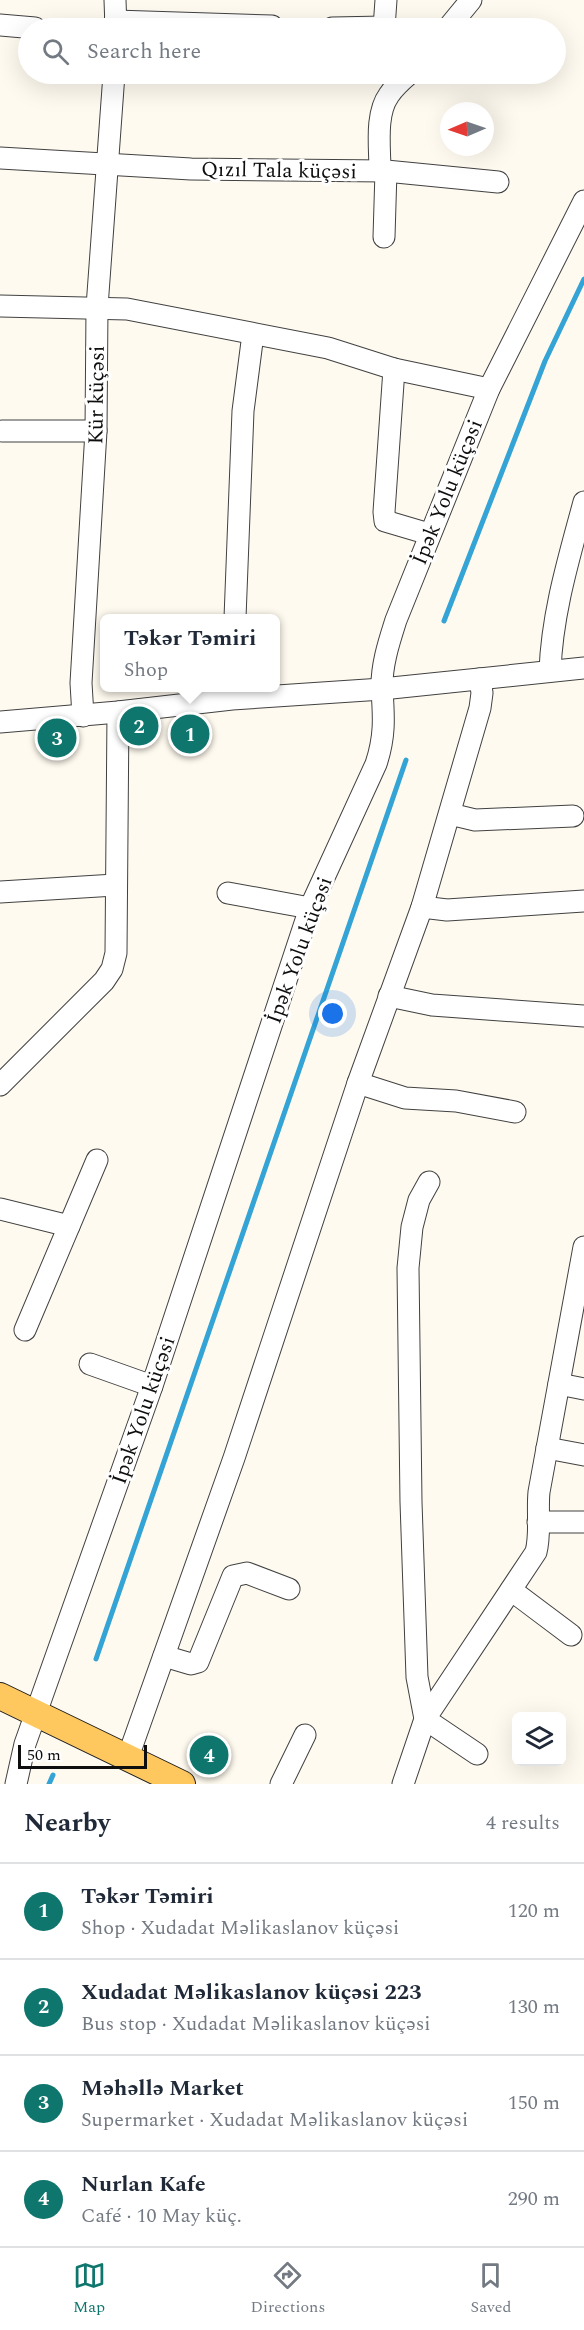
<!DOCTYPE html>
<html lang="en">
<head>
<meta charset="utf-8">
<style>
	:root { --surface:#fff; --page:#f2f2f3; --text:#1f2937; --muted:#747a83; --line:#e0e1e3; --accent:#0f766e }
	body { margin:0; font-family:Spectral,serif; background:var(--page); color:var(--text) }
	.controls { position:absolute; right:18px; bottom:18px; display:grid; overflow:hidden; border-radius:9px; box-shadow:0 6px 24px #0002 }
	.controls button { width:54px; height:54px; display:grid; place-items:center; padding:0; border:0; border-bottom:2px solid var(--line); background:var(--surface); color:var(--text); font:30px sans-serif }
	.compass { position:absolute; left:440px; top:102px; width:54px; height:54px; border-radius:50%; background:var(--surface); box-shadow:0 6px 24px #0002; rotate:268deg }
	.scale { position:absolute; left:18px; bottom:15px; width:129px; box-sizing:border-box; padding-left:6px; border:3px solid #0e0e0e; border-top:0; font-size:16px; line-height:21px; white-space:nowrap; color:#0e0e0e; -webkit-text-stroke:4px #fff; paint-order:stroke }
	.you { position:absolute; left:333px; top:1014px; width:21px; height:21px; margin:-15px; border:4px solid #fff; border-radius:50%; background:#1a73e8; box-shadow:0 0 0 9px #1a73e833 }
	.badge { display:grid; place-items:center; width:39px; height:39px; border-radius:50%; background:var(--accent); color:#fff; font-size:20px; font-weight:700 }
	.pin { position:absolute; translate:-50% -50%; border:3px solid #fff; box-shadow:0 2px 6px #0006 }
	.popup { position:absolute; left:100px; top:614px; width:180px; height:78px; box-sizing:border-box; display:grid; place-content:center; border-radius:9px; background:var(--surface); filter:drop-shadow(0 2px 4px #0005); font-size:20px; white-space:nowrap; color:var(--muted) }
	.popup b { font-size:22px; color:var(--text) }
	.popup::after { content:''; position:absolute; left:50%; top:100%; margin-left:-12px; border:12px solid transparent; border-top-color:var(--surface) }
	.list { margin:0; padding:0; list-style:none }
	h2 { display:flex; justify-content:space-between; align-items:center; height:78px; margin:0; padding:0 24px; font-size:26px }
	h2 small { font-size:20px; font-weight:400; color:var(--muted) }
	.list li { display:grid; grid-template-columns:39px 1fr auto; gap:18px; align-items:center; box-sizing:border-box; height:96px; padding:0 24px; border-top:2px solid var(--line) }
	.list b { display:block; font-size:22px; white-space:nowrap }
	.list p { margin:0; font-size:20px; white-space:nowrap; color:var(--muted) }
	.list em { font-size:20px; font-style:normal; color:var(--muted) }
	.icon { flex:none; width:33px; height:33px; fill:none; stroke:currentColor; stroke-width:2; stroke-linecap:round; stroke-linejoin:round }
	.map { position:relative; flex:none; width:584px; height:1784px; overflow:hidden }
	.search { position:absolute; background:var(--surface); box-shadow:0 6px 24px #0002; left:18px; right:18px; top:18px; height:66px; display:flex; align-items:center; gap:15px; box-sizing:border-box; padding:0 21px; border-radius:33px; color:var(--muted); font-size:22px }
	.sheet { height:462px; background:var(--surface) }
	nav { display:flex; justify-content:space-around; align-items:center; box-sizing:border-box; height:84px; border-top:2px solid var(--line); background:var(--surface); font-size:16px; color:var(--muted) }
	nav a { display:grid; justify-items:center; gap:3px }
	nav .on { color:var(--accent) }
	.map>svg:first-child { display:block }
</style>
</head>
<body>
<div class="map">
<svg width="584" height="1784" viewBox="0 0 584 1784">
	<rect width="100%" height="100%" fill="#fffaef"/>
	<g fill="none" stroke-linecap="round" stroke-linejoin="round">
		<!-- stream -->
		<g stroke="#33a4d5" stroke-width="5">
			<polyline points="444,621 545,361 584,279"/>
			<polyline points="96,1659 406,760"/>
			<polyline points="49,1784 53,1775"/>
		</g>
		<!-- minor casing -->
		<g stroke="#414141" stroke-width="23">
			<g id="minor">
				<polyline points="115,0 116,28"/>
				<polyline points="115,21 272,26"/>
				<polyline points="0,25 35,28"/>
				<polyline points="332,28 384,27"/>
				<polyline points="384,28 386,0"/>
				<polyline points="448,28 471,0"/>
				<polyline points="0,158 191,169 386,171 498,182"/>
				<path d="M380 171C380 148 375 114 389 95 394 87 402 80 409 74"/>
				<polyline points="384,237 386,171"/>
				<polyline points="0,306 127,309 328,348 394,369 489,389"/>
				<polyline points="394,369 384,512 385,521 429,534"/>
				<polyline points="2,431 96,431"/>
				<polyline points="235,618 243,411 253,334"/>
				<path d="M550 671C552 613 569 558 584 502"/>
				<polyline points="83,716 81,683 96,431 97,307 114,74"/>
				<polyline points="0,722 118,712 232,699 382,689 584,668"/>
				<polyline points="450,814 475,820 573,816"/>
				<polyline points="0,892 115,885"/>
				<polyline points="228,893 310,908"/>
				<polyline points="422,907 447,910 584,901"/>
				<polyline points="389,996 432,1005 584,1016"/>
				<polyline points="358,1083 405,1098 456,1101 515,1112"/>
				<polyline points="0,1085 104,981 112,969 116,953 118,712"/>
				<polyline points="0,1209 69,1226"/>
				<polyline points="25,1330 97,1160"/>
				<polyline points="90,1364 152,1386"/>
				<polyline points="559,1384 584,1389"/>
				<polyline points="547,1448 584,1455"/>
				<polyline points="538,1522 584,1522"/>
				<polyline points="511,1590 571,1635"/>
				<polyline points="164,1656 191,1664 198,1662 233,1576 247,1573 289,1589"/>
				<path d="M477 1754 425 1719 536 1552C541 1533 537 1512 539 1492L584 1247"/>
				<polyline points="128,1757 234,1458 358,1083 422,907 480,708 482,693 480,679"/>
				<path d="M16 1784 25 1744 152 1386 310 908 376 764C385 737 384 718 382 690 381 666 389 642 396 620L489 389 584 201"/>
				<polyline points="281,1784 305,1735"/>
				<polyline points="403,1784 425,1719 417,1677 411,1502 408,1268 412,1227 419,1200 429,1182"/>
			</g>
		</g>
		<!-- major casing -->
		<g stroke="#1f1f1f" stroke-width="28">
			<polyline id="major" points="0,1696 182,1784"/>
		</g>
		<!-- minor -->
		<use href="#minor" stroke="#fff" stroke-width="21"/>
		<!-- major -->
		<use href="#major" stroke="#ffc85f" stroke-width="26"/>
	</g>
	<g text-anchor="middle" stroke-width="6" stroke-linejoin="round" paint-order="stroke">
		<!-- street labels -->
		<g font-size="21" fill="#0e0e0e" stroke="#fff">
			<text transform="translate(279 170) rotate(1)" y="7">Qızıl Tala küçəsi</text>
			<text transform="translate(96 395) rotate(-89)" y="7">Kür küçəsi</text>
			<text transform="translate(447 492) rotate(-68)" y="7">İpək Yolu küçəsi</text>
			<text transform="translate(299 950) rotate(-70)" y="7">İpək Yolu küçəsi</text>
			<text transform="translate(143 1410) rotate(-71)" y="7">İpək Yolu küçəsi</text>
		</g>
	</g>
</svg>
<div class="controls">
<button><svg class="icon" aria-label="layers" viewBox="0 0 24 24"><path d="M12 4l9 5-9 5-9-5zM3 14l9 5 9-5"/></svg></button>
</div>
<svg class="compass" viewBox="-18 -18 36 36"><path d="M0-13l5 13h-10z" fill="#e53935"/><path d="M0 13l5-13h-10z" fill="#747a83"/></svg>
<div class="scale">50 m</div>
<div class="you"></div>
<div class="pin badge" style="left:190px;top:734px">1</div>
<div class="popup"><b>Təkər Təmiri</b>Shop</div>
<div class="pin badge" style="left:139px;top:726px">2</div>
<div class="pin badge" style="left:57px;top:738px">3</div>
<div class="pin badge" style="left:209px;top:1755px">4</div>
<div class="search"><svg class="icon" aria-label="search" viewBox="0 0 24 24"><circle cx="10" cy="10" r="6"/><path d="M15 15l6 6"/></svg>Search here</div>
</div>
<section class="sheet">
<h2>Nearby<small>4 results</small></h2>
<ul class="list">
<li><span class="badge">1</span><div><b>Təkər Təmiri</b><p>Shop · Xudadat Məlikaslanov küçəsi</p></div><em>120 m</em></li>
<li><span class="badge">2</span><div><b>Xudadat Məlikaslanov küçəsi 223</b><p>Bus stop · Xudadat Məlikaslanov küçəsi</p></div><em>130 m</em></li>
<li><span class="badge">3</span><div><b>Məhəllə Market</b><p>Supermarket · Xudadat Məlikaslanov küçəsi</p></div><em>150 m</em></li>
<li><span class="badge">4</span><div><b>Nurlan Kafe</b><p>Café · 10 May küç.</p></div><em>290 m</em></li>
</ul>
</section>
<nav>
<a class="on"><svg class="icon" aria-label="map" viewBox="0 0 24 24"><path d="M3 6l6-2 6 2 6-2v14l-6 2-6-2-6 2zM9 4v14M15 6v14"/></svg>Map</a>
<a><svg class="icon" aria-label="directions" viewBox="0 0 24 24"><path d="M12 3l9 9-9 9-9-9zM9 14v-3h6M13 9l2 2-2 2"/></svg>Directions</a>
<a><svg class="icon" aria-label="saved" viewBox="0 0 24 24"><path d="M7 4h10v16l-5-4-5 4z"/></svg>Saved</a>
</nav>
</body>
</html>
